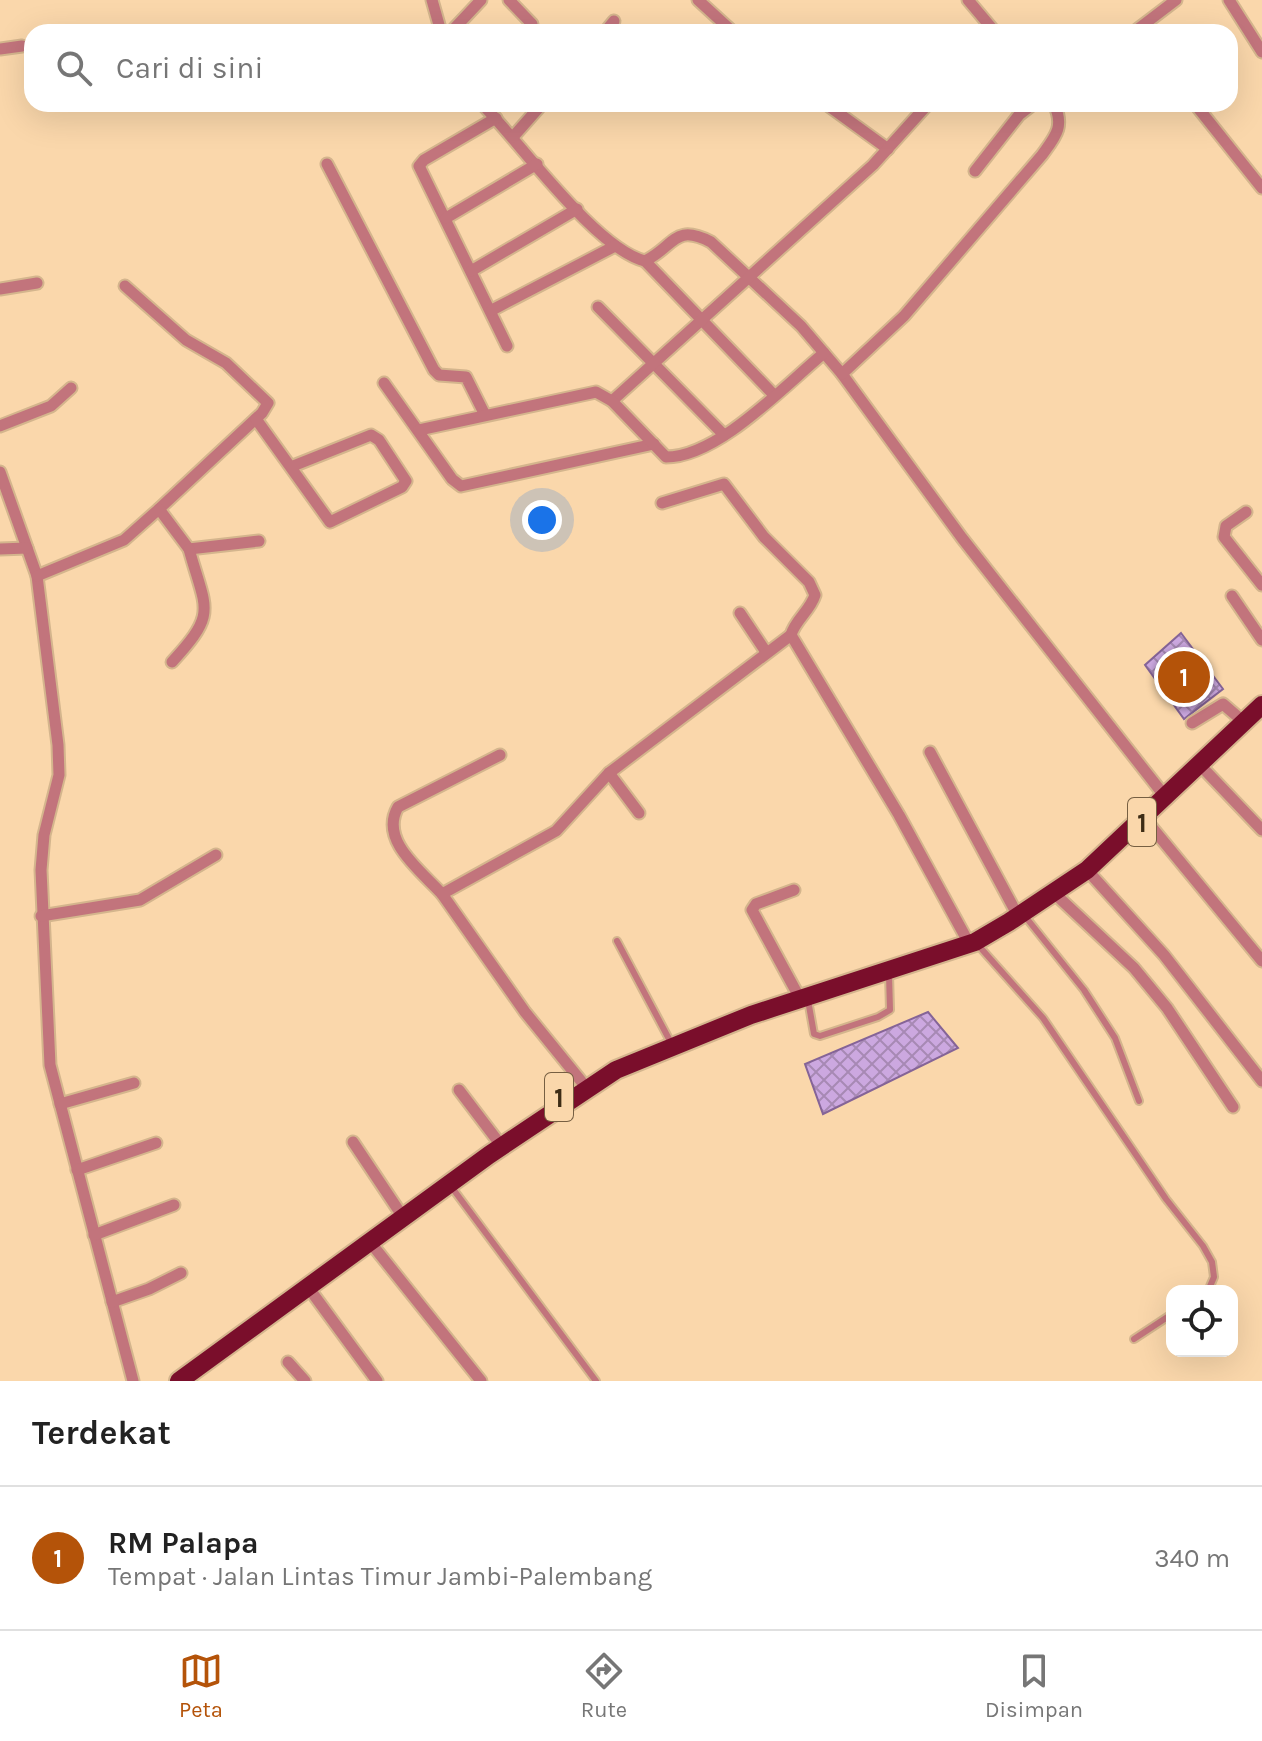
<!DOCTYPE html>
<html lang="id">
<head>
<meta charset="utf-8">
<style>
	:root { --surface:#fff; --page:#f2f2f2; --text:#222; --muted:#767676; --line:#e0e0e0; --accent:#b45309 }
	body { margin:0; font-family:Karla,sans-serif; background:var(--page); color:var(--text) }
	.controls { position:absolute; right:24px; bottom:24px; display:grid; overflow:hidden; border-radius:16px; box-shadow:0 8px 32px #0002 }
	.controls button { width:72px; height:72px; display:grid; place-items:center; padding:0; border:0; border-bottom:2px solid var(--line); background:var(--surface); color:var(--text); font:40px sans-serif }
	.you { position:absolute; left:542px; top:520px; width:28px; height:28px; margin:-20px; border:6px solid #fff; border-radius:50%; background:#1a73e8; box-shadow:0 0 0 12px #1a73e833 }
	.badge { display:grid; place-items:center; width:52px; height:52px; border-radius:50%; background:var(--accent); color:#fff; font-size:26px; font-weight:700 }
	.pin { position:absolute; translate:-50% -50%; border:4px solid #fff; box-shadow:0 2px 8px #0006 }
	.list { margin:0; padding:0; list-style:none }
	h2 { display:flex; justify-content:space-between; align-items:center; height:104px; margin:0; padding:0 32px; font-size:34px }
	h2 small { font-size:26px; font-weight:400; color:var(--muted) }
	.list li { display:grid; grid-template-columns:52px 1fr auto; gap:24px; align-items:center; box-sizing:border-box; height:144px; padding:0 32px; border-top:2px solid var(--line) }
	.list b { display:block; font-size:30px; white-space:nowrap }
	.list p { margin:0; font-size:26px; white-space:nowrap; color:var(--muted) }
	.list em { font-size:26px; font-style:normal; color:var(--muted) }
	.icon { flex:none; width:44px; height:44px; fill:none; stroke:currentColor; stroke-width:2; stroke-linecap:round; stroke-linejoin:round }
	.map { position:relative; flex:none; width:1262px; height:1381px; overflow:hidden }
	.search { position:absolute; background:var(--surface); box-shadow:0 8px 32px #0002; left:24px; right:24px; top:24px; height:88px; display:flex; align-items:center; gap:20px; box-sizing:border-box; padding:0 28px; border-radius:24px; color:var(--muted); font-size:30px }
	.sheet { height:248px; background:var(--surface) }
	nav { display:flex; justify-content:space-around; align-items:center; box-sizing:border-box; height:112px; border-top:2px solid var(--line); background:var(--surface); font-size:22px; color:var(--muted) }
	nav a { display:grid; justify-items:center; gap:4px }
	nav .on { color:var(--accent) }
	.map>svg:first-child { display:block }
</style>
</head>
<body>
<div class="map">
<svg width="1262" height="1381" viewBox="0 0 1262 1381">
	<defs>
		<pattern id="building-cross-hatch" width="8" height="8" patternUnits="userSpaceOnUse" patternTransform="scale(2)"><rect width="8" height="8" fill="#cca8e0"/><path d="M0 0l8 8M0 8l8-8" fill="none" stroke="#a789b4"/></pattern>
	</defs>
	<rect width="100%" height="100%" fill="#fad7ab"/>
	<!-- building -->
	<g fill="url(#building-cross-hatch)" stroke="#856497" stroke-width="2">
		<polygon points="1181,633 1223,689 1184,719 1145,665"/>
		<polygon points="928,1012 958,1048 823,1114 805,1064"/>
	</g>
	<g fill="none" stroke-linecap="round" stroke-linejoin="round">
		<!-- service casing -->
		<g stroke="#d4b58d" stroke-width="10">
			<g id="service">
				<polyline points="1024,915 1084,990 1115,1038 1139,1101"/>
				<polyline points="617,941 669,1039"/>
				<polyline points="978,945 1043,1018 1166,1199 1203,1246 1212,1262 1214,1277 1208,1291"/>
				<polyline points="808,1000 814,1034 820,1036 878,1017 890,1010 889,974"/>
				<polyline points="450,1185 596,1381"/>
				<polyline points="1134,1339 1172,1314"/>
			</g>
		</g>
		<!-- minor casing -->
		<g stroke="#d4b58d" stroke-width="15">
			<g id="minor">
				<polyline points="432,0 441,32"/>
				<polyline points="509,0 532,24 531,32"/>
				<polyline points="698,0 733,32"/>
				<polyline points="968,0 995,32"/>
				<polyline points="1229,0 1262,52"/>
				<polyline points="451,32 481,0"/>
				<polyline points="605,32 614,21"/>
				<polyline points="1134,32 1176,0"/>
				<polyline points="0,49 22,46"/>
				<path d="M482 104C521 144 596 249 645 261 675 246 674 223 711 242L801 326 842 374 962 538 1167 799"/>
				<polyline points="826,104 888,149"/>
				<polyline points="1195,104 1262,188"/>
				<polyline points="496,118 424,160 419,166 507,346"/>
				<polyline points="513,137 542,104"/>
				<polyline points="327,164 434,370 439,375 466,377 485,415"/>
				<polyline points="975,171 1019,115 1033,104"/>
				<polyline points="446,218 537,164"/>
				<polyline points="645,261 774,395"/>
				<polyline points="471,271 577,209"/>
				<polyline points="125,286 186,340 226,363 268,403 262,413 159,509"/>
				<polyline points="0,289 37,283"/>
				<polyline points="598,307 724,435"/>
				<polyline points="492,310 615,246"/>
				<path d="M842 374 904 316 1042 155C1055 137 1065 127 1054 104"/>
				<polyline points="384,383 452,479 461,486 654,444"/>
				<polyline points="612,401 873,165 928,104"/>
				<polyline points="256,419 330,522 402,487 406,481 379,440 371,435 293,466"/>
				<polyline points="0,426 51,406 71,388"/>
				<path d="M419 430 596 392 612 401 666 457C718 457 784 386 824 353"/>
				<polyline points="0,472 37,576 58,745 59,775 44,835 41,870 50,1065 133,1381"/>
				<path d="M662 503 724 484 764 537 809 582 815 595C810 611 795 620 791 635"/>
				<polyline points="1246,512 1226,526 1224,537 1262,585"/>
				<polyline points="0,549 27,548"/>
				<polyline points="37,576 124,540 159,509 189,549 259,541"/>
				<polyline points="1232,596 1262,640"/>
				<polyline points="740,613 766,652"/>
				<path d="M172 662C218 612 206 611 189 549"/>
				<polyline points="1192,723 1223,704 1245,723"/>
				<polyline points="930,752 1018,916"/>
				<polyline points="1201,766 1262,830"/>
				<polyline points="609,773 639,813"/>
				<polyline points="1145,819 1262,961"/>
				<polyline points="1087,870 1164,955 1262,1081"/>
				<polyline points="794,890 756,904 752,910 797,993"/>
				<polyline points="1054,893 1134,968 1167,1008 1233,1107"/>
				<path d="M442 894C420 870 379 840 398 807L500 755"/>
				<polyline points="41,916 140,900 216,855"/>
				<polyline points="581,1081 525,1012 442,894 556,831 609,773 791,635 899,815 965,936"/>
				<polyline points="459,1090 497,1140"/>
				<polyline points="60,1104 134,1083"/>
				<polyline points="353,1142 399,1211"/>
				<polyline points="77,1170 156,1143"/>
				<polyline points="94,1235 174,1205"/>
				<polyline points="370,1242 481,1381"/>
				<polyline points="308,1287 377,1381"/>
				<polyline points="112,1302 149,1289 181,1273"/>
				<polyline points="288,1362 305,1381"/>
			</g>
		</g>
		<!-- trunk casing -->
		<g stroke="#d4b58d" stroke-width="22">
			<polyline id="trunk" points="179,1381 489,1155 616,1070 751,1015 975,942 1009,922 1087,870 1262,705"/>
		</g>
		<!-- service -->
		<use href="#service" stroke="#c2747c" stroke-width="6"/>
		<!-- minor -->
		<use href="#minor" stroke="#c2747c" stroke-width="11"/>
		<!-- trunk -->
		<use href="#trunk" stroke="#7a0e2b" stroke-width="18"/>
	</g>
	<g text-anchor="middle" stroke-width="6" stroke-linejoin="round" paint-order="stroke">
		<!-- shield labels -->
		<g fill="#fad7ab" stroke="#765f42" stroke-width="2">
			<rect x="1128" y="798" width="28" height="48" rx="6"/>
			<rect x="545" y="1073" width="28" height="48" rx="6"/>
		</g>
		<g font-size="28" font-weight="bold" fill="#3d2c15">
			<text x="1142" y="832">1</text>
			<text x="559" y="1107">1</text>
		</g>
	</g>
</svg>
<div class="controls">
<button><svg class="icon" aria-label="locate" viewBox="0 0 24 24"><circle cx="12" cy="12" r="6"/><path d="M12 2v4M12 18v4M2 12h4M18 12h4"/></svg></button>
</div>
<div class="you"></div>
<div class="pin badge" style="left:1184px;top:677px">1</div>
<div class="search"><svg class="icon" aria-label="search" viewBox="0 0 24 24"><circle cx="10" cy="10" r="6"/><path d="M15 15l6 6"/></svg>Cari di sini</div>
</div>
<section class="sheet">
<h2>Terdekat<small></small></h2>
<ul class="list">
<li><span class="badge">1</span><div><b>RM Palapa</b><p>Tempat · Jalan Lintas Timur Jambi-Palembang</p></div><em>340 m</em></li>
</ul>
</section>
<nav>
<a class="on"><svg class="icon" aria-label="map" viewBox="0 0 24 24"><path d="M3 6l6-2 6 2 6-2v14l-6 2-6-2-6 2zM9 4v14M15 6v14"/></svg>Peta</a>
<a><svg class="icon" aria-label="directions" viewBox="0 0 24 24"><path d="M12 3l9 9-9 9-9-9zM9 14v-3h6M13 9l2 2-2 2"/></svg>Rute</a>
<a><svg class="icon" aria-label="saved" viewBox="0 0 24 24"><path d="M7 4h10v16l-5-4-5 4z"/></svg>Disimpan</a>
</nav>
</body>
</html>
